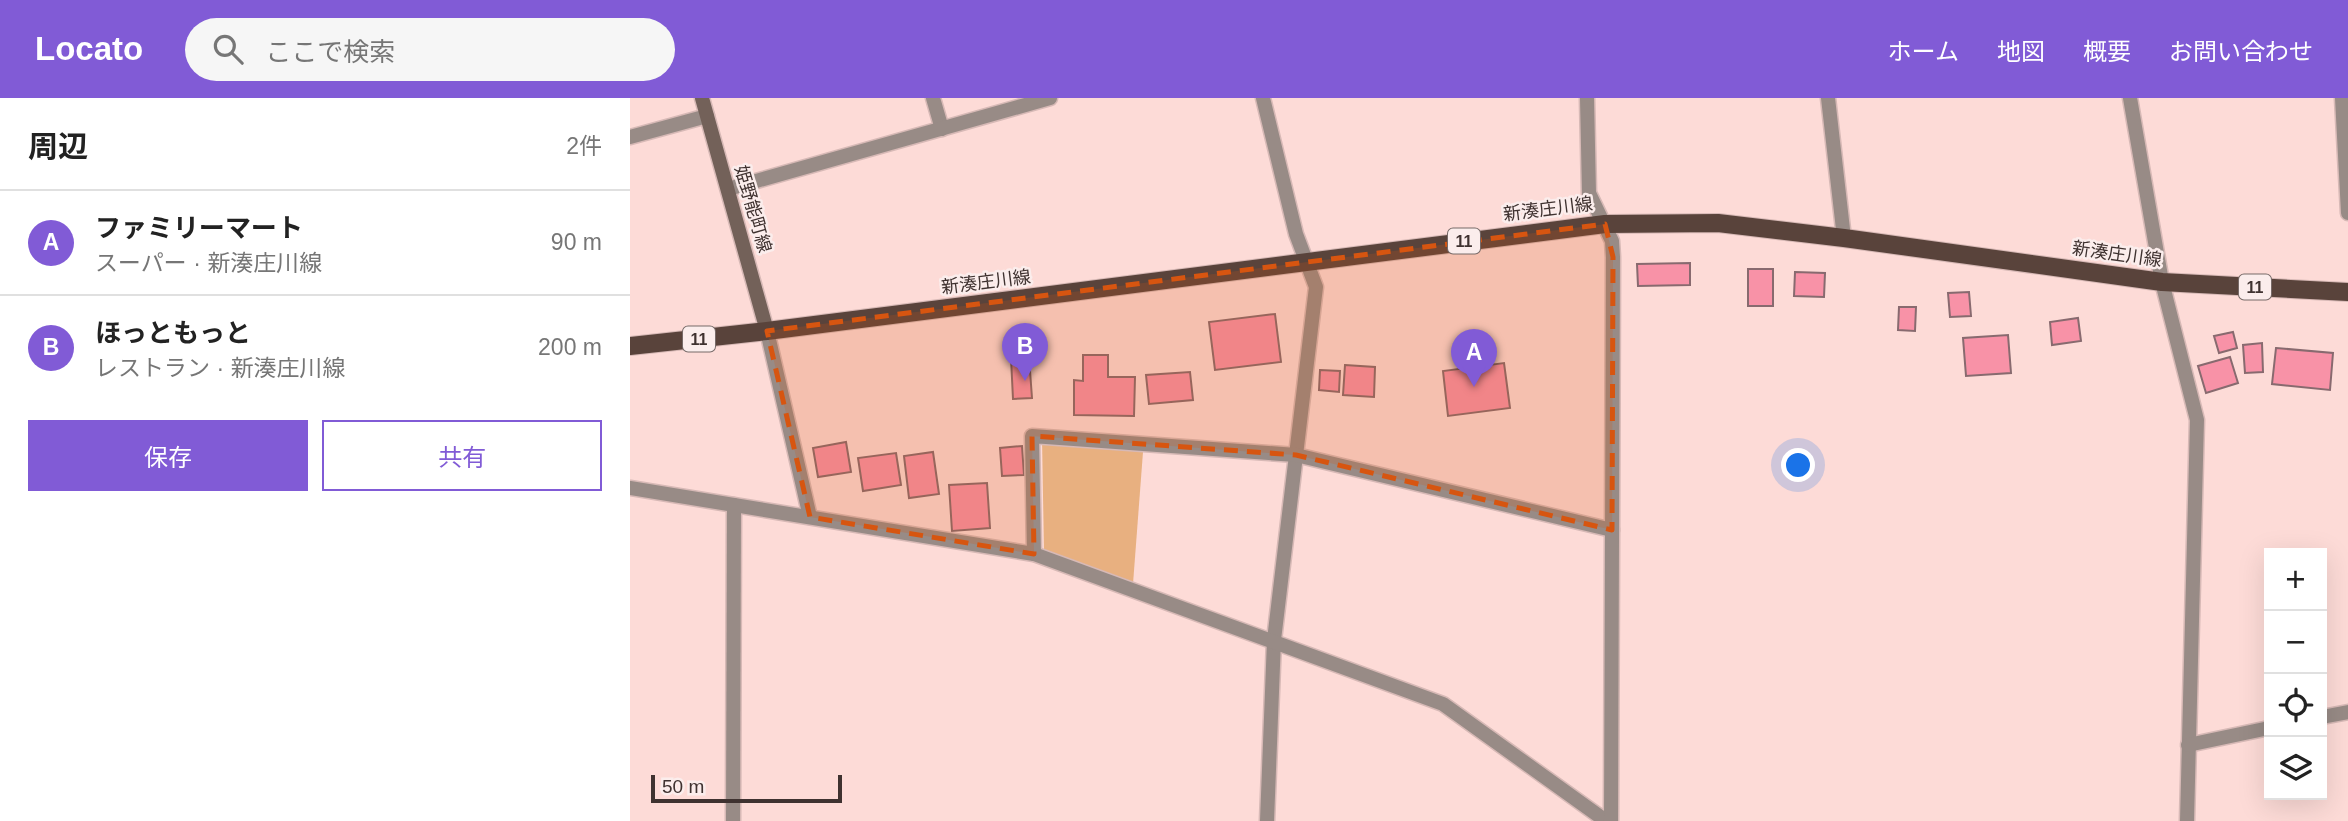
<!DOCTYPE html>
<html lang="ja">
<head>
<meta charset="utf-8">
<style>
	:root { --surface:#fff; --page:#f6f6f6; --text:#222; --muted:#767676; --line:#e0e0e0; --accent:#815bd6 }
	body { margin:0; font-family:Helvetica,"Noto Sans JP",sans-serif; background:var(--page); color:var(--text) }
	.controls { position:absolute; right:21px; bottom:21px; display:grid; overflow:hidden; border-radius:0px; box-shadow:0 7px 28px #0002 }
	.controls button { width:63px; height:63px; display:grid; place-items:center; padding:0; border:0; border-bottom:2px solid var(--line); background:var(--surface); color:var(--text); font:35px sans-serif }
	.scale { position:absolute; left:21px; bottom:18px; width:191px; box-sizing:border-box; padding-left:7px; border:4px solid #3f3230; border-top:0; font-size:19px; line-height:24px; white-space:nowrap; color:#3f3230; -webkit-text-stroke:5px #fbedec; paint-order:stroke }
	.you { position:absolute; left:1169px; top:368px; width:24px; height:24px; margin:-18px; border:5px solid #fff; border-radius:50%; background:#1a73e8; box-shadow:0 0 0 10px #1a73e833 }
	.badge { display:grid; place-items:center; width:46px; height:46px; border-radius:50%; background:var(--accent); color:#fff; font-size:23px; font-weight:700 }
	.pin { position:absolute; translate:-50% -58px; filter:drop-shadow(0 2px 4px #0008) }
	.pin::after { content:''; position:absolute; top:37px; width:24px; height:21px; background:inherit; clip-path:polygon(0 0,100% 0,50% 100%) }
	.list { margin:0; padding:0; list-style:none }
	h2 { display:flex; justify-content:space-between; align-items:center; height:91px; margin:0; padding:0 28px; font-size:30px }
	h2 small { font-size:23px; font-weight:400; color:var(--muted) }
	.list li { display:grid; grid-template-columns:46px 1fr auto; gap:21px; align-items:center; box-sizing:border-box; height:105px; padding:0 28px; border-top:2px solid var(--line) }
	.list b { display:block; font-size:26px; white-space:nowrap }
	.list p { margin:0; font-size:23px; white-space:nowrap; color:var(--muted) }
	.list em { font-size:23px; font-style:normal; color:var(--muted) }
	.actions { display:flex; gap:14px; padding:21px 28px }
	.actions a { flex:1; padding:16px 0; border:2px solid var(--accent); border-radius:0px; text-align:center; font-size:24px; color:var(--accent) }
	.actions .main { background:var(--accent); color:#fff }
	.icon { flex:none; width:38px; height:38px; fill:none; stroke:currentColor; stroke-width:2; stroke-linecap:round; stroke-linejoin:round }
	.map { position:relative; flex:none; width:1718px; height:723px; overflow:hidden }
	header { display:flex; align-items:center; gap:42px; box-sizing:border-box; height:98px; padding:0 35px; background:var(--accent); color:#fff }
	header strong { font-size:33px }
	nav { display:flex; gap:38px; margin-inline-start:auto; font-size:24px }
	.search { width:490px; height:63px; background:var(--page); display:flex; align-items:center; gap:18px; box-sizing:border-box; padding:0 24px; border-radius:38px; color:var(--muted); font-size:26px }
	main { display:flex }
	aside { flex:1; background:var(--surface) }
	.map>svg:first-child { display:block }
</style>
</head>
<body>
<header>
<strong>Locato</strong>
<div class="search"><svg class="icon" aria-label="search" viewBox="0 0 24 24"><circle cx="10" cy="10" r="6"/><path d="M15 15l6 6"/></svg>ここで検索</div>
<nav><a>ホーム</a><a>地図</a><a>概要</a><a>お問い合わせ</a></nav>
</header>
<main>
<aside>
<h2>周辺<small>2件</small></h2>
<ul class="list">
<li><span class="badge">A</span><div><b>ファミリーマート</b><p>スーパー · 新湊庄川線</p></div><em>90 m</em></li>
<li><span class="badge">B</span><div><b>ほっともっと</b><p>レストラン · 新湊庄川線</p></div><em>200 m</em></li>
</ul>
<div class="actions"><a class="main">保存</a><a>共有</a></div>
</aside>
<div class="map">
<svg width="1718" height="723" viewBox="0 0 1718 723">
	<rect width="100%" height="100%" fill="#fddbd7"/>
	<!-- green -->
	<polygon fill="#e8b080" points="412,340 513,354 503,486 414,454"/>
	<!-- building -->
	<g fill="#f892a7" stroke="#886a6f" stroke-width="2">
		<polygon points="1060,165 1060,187 1008,188 1007,166"/>
		<rect x="1118" y="171" width="25" height="37"/>
		<polygon points="1165,174 1195,175 1194,199 1164,198"/>
		<polygon points="1339,194 1341,218 1320,219 1318,195"/>
		<polygon points="1269,209 1286,209 1285,233 1268,232"/>
		<polygon points="645,216 651,264 585,272 579,224"/>
		<polygon points="1448,220 1451,243 1422,247 1420,224"/>
		<polygon points="1603,234 1607,250 1589,255 1584,238"/>
		<polygon points="1378,237 1381,275 1336,278 1333,240"/>
		<polygon points="1632,245 1633,274 1615,275 1613,247"/>
		<polygon points="1646,250 1703,255 1700,292 1642,286"/>
		<polygon points="453,257 478,257 478,279 505,279 504,318 444,317 444,282 453,283"/>
		<polygon points="399,259 402,300 383,301 381,260"/>
		<polygon points="1600,259 1608,285 1576,295 1568,268"/>
		<polygon points="874,265 880,310 818,318 813,273"/>
		<polygon points="715,267 745,269 744,299 713,297"/>
		<polygon points="690,272 710,273 709,294 689,292"/>
		<polygon points="560,274 563,302 519,306 516,277"/>
		<polygon points="216,344 221,374 188,379 183,350"/>
		<polygon points="392,348 394,377 372,378 370,350"/>
		<polygon points="303,354 309,396 279,400 274,358"/>
		<polygon points="266,355 271,387 233,393 228,360"/>
		<polygon points="357,385 360,430 322,433 319,387"/>
	</g>
	<g fill="none" stroke-linecap="round" stroke-linejoin="round">
		<!-- minor casing -->
		<g stroke="#d7b9b6" stroke-width="17">
			<g id="minor">
				<polyline points="303,0 312,31"/>
				<polyline points="633,0 666,136 686,189 644,542 637,723"/>
				<polyline points="1198,0 1214,140"/>
				<polyline points="1500,0 1532,184 1567,322 1557,723"/>
				<polyline points="1712,0 1718,115"/>
				<polyline points="0,39 77,18"/>
				<polyline points="98,91 420,0"/>
				<polyline points="137,233 180,419"/>
				<polyline points="0,390 404,456 813,606 976,723"/>
				<polyline points="404,456 402,338 666,357 982,432"/>
				<polyline points="1692,619 1718,614"/>
				<polyline points="1558,647 1639,630"/>
				<polyline points="103,723 104,407"/>
			</g>
		</g>
		<!-- tertiary casing -->
		<g stroke="#d7b9b6" stroke-width="17">
			<polyline id="tertiary" points="957,0 959,95 982,143 983,159 981,723"/>
		</g>
		<!-- secondary casing -->
		<g stroke="#d7b9b6" stroke-width="17">
			<polyline id="secondary" points="72,0 137,233"/>
		</g>
		<!-- primary casing -->
		<g stroke="#d7b9b6" stroke-width="20">
			<polyline id="primary" points="0,248 137,233 975,126 1088,125 1214,140 1532,184 1718,194"/>
		</g>
		<!-- minor -->
		<use href="#minor" stroke="#988b86" stroke-width="14"/>
		<!-- tertiary -->
		<use href="#tertiary" stroke="#988b86" stroke-width="14"/>
		<!-- secondary -->
		<use href="#secondary" stroke="#736159" stroke-width="14"/>
		<!-- primary -->
		<use href="#primary" stroke="#59433b" stroke-width="18"/>
	</g>
	<!-- marked area -->
	<path fill="#d75510" fill-opacity="0.2" stroke="#d75510" stroke-width="5" stroke-dasharray="14 9" stroke-linejoin="round" d="M975 126 983 159 982 432 666 357 402 338 404 456 180 419 137 233Z"/>
	<g text-anchor="middle" stroke-width="5" stroke-linejoin="round" paint-order="stroke">
		<!-- shield labels -->
		<g fill="#fbedec" stroke="#776a68" stroke-width="2">
			<rect x="818" y="130.5" width="32" height="25" rx="5"/>
			<rect x="1609" y="176.5" width="32" height="25" rx="5"/>
			<rect x="53" y="228.5" width="32" height="25" rx="5"/>
		</g>
		<g font-size="16" font-weight="bold" fill="#3f3230">
			<text x="834" y="149">11</text>
			<text x="1625" y="195">11</text>
			<text x="69" y="247">11</text>
		</g>
		<!-- street labels -->
		<g font-size="18" fill="#3f3230" stroke="#fbedec">
			<text transform="translate(123 111) rotate(74)" y="6">姫野能町線</text>
			<text transform="translate(918 111) rotate(-7)" y="6">新湊庄川線</text>
			<text transform="translate(1487 156) rotate(8)" y="6">新湊庄川線</text>
			<text transform="translate(356 184) rotate(-7)" y="6">新湊庄川線</text>
		</g>
	</g>
</svg>
<div class="controls">
<button>+</button>
<button>−</button>
<button><svg class="icon" aria-label="locate" viewBox="0 0 24 24"><circle cx="12" cy="12" r="6"/><path d="M12 2v4M12 18v4M2 12h4M18 12h4"/></svg></button>
<button><svg class="icon" aria-label="layers" viewBox="0 0 24 24"><path d="M12 4l9 5-9 5-9-5zM3 14l9 5 9-5"/></svg></button>
</div>
<div class="scale">50 m</div>
<div class="you"></div>
<div class="pin badge" style="left:844px;top:289px">A</div>
<div class="pin badge" style="left:395px;top:283px">B</div>
</div>
</main>
</body>
</html>
